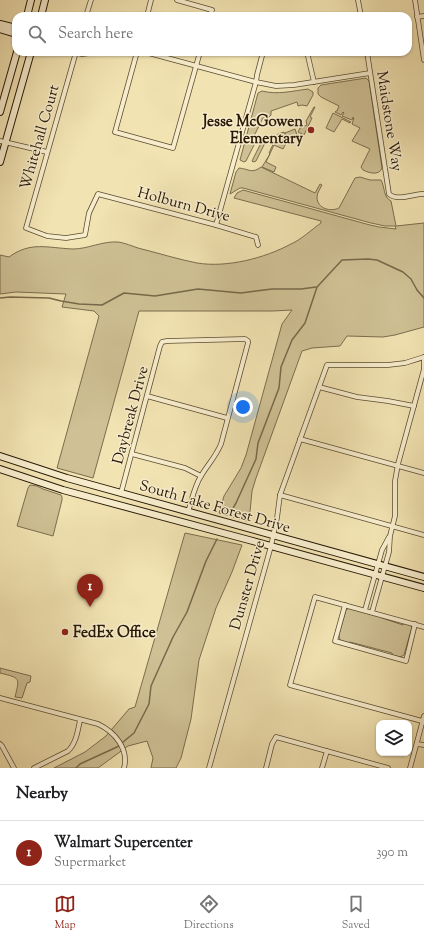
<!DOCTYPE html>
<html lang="en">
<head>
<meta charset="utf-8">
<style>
	:root { --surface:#fff; --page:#f2f2f2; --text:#202124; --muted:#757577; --line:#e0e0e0; --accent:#8f2418 }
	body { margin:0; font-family:"Sorts Mill Goudy",serif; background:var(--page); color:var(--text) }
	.controls { position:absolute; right:12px; bottom:12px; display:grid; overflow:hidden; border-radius:8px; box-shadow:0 1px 3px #0004 }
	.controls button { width:36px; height:36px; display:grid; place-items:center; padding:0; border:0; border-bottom:1px solid var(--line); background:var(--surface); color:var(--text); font:20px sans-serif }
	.you { position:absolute; left:243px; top:407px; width:14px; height:14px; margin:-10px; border:3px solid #fff; border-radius:50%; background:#1a73e8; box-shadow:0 0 0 6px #1a73e833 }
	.badge { display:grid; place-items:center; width:26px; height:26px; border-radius:50%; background:var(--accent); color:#fff; font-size:13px; font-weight:700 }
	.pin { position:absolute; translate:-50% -33px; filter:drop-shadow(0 1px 2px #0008) }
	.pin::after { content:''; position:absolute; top:21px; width:14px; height:12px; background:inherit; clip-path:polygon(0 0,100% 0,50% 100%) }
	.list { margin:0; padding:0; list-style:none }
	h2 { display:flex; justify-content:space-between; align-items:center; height:52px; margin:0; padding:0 16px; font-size:17px }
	h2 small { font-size:13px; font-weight:400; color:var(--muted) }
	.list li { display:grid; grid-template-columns:26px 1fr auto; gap:12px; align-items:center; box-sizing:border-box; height:64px; padding:0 16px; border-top:1px solid var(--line) }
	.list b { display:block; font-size:15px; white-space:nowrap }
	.list p { margin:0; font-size:13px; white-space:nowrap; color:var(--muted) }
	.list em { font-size:13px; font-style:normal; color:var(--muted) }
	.icon { flex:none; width:22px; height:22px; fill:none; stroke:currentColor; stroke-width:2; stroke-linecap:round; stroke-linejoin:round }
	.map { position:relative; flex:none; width:424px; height:768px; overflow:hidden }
	.search { position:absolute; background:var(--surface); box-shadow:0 1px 3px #0004; left:12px; right:12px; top:12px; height:44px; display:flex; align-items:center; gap:10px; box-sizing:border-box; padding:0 14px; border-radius:12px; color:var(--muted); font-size:15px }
	.sheet { height:116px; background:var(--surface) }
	nav { display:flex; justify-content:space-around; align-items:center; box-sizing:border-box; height:56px; border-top:1px solid var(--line); background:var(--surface); font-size:11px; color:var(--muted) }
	nav a { display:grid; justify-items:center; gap:2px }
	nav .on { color:var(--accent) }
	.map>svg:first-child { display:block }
</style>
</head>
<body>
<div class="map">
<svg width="424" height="768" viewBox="0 0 424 768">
	<rect width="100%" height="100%" fill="#f2e3b2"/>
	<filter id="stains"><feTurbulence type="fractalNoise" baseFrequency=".005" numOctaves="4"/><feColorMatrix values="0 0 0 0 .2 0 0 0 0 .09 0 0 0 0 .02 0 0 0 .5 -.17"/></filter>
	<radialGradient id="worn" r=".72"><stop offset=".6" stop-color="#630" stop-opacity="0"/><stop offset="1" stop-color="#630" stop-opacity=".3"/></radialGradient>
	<!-- green -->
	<g fill="#cfc195" stroke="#7b6d4e">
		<path d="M366 78 369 81 382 168C379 176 369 173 363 170L361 167 370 149 352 141 360 128 352 124 354 118 353 117 352 120 342 116 344 113 343 112 341 115 335 112 336 111H337L339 106 321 97 318 94V88L321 85Z"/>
		<path d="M308 89 313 92V95L307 106 302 105 298 106 297 102 271 111V115L267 119 263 118 254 136 257 139 246 161 244 162 240 160 258 93 262 91C278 95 292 91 308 89Z"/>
		<polygon points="314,107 315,107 310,117 312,118 304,135 298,132 300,128 307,125 306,121"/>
		<polygon points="333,113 351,122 350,123 342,119 334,132 326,128"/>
		<polygon points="295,129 297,135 295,138 290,136 283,149 274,145 266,162 276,167 274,172 262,167 270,154 269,153 278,134 284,132 286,136 285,133"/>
		<polygon points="262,141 265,143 256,161 253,162 252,161"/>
		<path d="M261 167 315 193 320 184 322 185C320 189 317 193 317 197 317 209 331 212 339 208L355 178 360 177 370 180H381C385 187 383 197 391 201L396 226 424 223V327L395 335 383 337 347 336 340 346 312 348 302 351 256 478 252 491 250 512 247 521 219 513 224 496 241 468 246 455 282 324 292 310 273 311H139L93 478 57 468 99 316 94 311 62 307 66 294 16 292 0 294V255L9 257C31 241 47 248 73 249 88 249 102 241 118 242 125 243 132 246 138 248 158 253 177 259 197 263 227 268 265 258 291 244 302 239 311 230 321 223V221L234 198 237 193 243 190 370 225 379 227 396 229 395 226H385L371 223 243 188H240L230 194 236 172 239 168C249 169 252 174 261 167Z"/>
		<polygon points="30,485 37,486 43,489 61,495 62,497 62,500 53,536 17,526 28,488"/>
		<polygon points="185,533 242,545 232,572 216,608 199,660 191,719 181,758 176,768 151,768 153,758 147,741 128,746 98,768 54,768 85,752 106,736 129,709 135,707"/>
		<path d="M349 608 381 617 382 618 403 625 404 623 410 625 412 627 404 655C400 658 396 656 392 655V653L350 642 348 643 340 640 339 636V634L346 610Z"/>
		<path d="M0 668 31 676 30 682 27 683 22 698 15 697C20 677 20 678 0 673Z"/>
	</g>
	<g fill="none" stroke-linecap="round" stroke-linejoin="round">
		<!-- stream -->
		<g stroke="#77694a" stroke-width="1.5">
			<polyline points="0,298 10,297 49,298 61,301 79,304 102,305 124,293 155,296 198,289 241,293 272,289 301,289 316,287"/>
			<polyline points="229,515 236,503 256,459 258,443 279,388 281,367 292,340 305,323 317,287 342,260 368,259 377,260 403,272 411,279 417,290 424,298"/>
			<polyline points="76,768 80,764 117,747 134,733 149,704 151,686 173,637 187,612 206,561 217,539"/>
		</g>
		<!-- street casing -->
		<g stroke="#5a4c31" stroke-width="5.5">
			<g id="street">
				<polyline points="177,0 212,10 210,16"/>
				<polyline points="358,0 361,16"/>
				<polyline points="415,0 424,60"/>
				<polyline points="86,16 91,0"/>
				<polyline points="147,16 151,0"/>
				<polyline points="417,17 424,16"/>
				<polyline points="74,52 82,54 98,52"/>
				<polyline points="76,52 26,228 47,236 66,238 85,235 89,213 98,194 216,225 256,237 258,245"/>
				<polyline points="137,52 115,132 173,148 200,52"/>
				<polyline points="145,52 256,82 276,86 294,85 370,73"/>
				<polyline points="307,52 314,82"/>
				<path d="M367 52 389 194C397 201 411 195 421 194H424"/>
				<polyline points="0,141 47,152"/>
				<polyline points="216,225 256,82 257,75 263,52"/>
				<polyline points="319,387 357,397 388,401 414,406"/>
				<polyline points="147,396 227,418"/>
				<polyline points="300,439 424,473"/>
				<polyline points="132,454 185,468 201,476"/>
				<path d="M121 493 160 346 162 342 167 341 245 339 248 341V343L221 444C215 458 208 464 201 476 194 487 192 500 188 512"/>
				<polyline points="280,495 424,535"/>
				<polyline points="345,605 335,641 406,661 415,624"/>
				<polyline points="365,610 382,550 389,537"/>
				<polyline points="372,612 389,552 390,536 395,516 395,481 398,464 424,369 424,357"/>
				<path d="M0 698 98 724C115 732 129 749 124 768"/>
				<polyline points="422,721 290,685 315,597 424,627"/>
				<polyline points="0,744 2,746 14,768"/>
				<polyline points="417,744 424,745"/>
				<path d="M34 768 68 751C76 744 78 730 80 720"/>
				<polyline points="209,768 271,546 277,518 280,495 327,365 388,365 405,363 424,357"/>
				<polyline points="266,768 272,744 276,737 388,768"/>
				<polyline points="322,768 327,751"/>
				<polyline points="410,768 424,716"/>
			</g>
		</g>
		<!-- secondary casing -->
		<g stroke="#271906" stroke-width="8">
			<g id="secondary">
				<polyline points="27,16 31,0"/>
				<polyline points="41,16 45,0"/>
				<polyline points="0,24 16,28"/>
				<polyline points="0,29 16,34"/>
				<polyline points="0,112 17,52"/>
				<polyline points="0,162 31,52"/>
				<polyline points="0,456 67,478 424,577"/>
				<polyline points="0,469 63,490 249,540 424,588"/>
			</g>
		</g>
		<!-- street -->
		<use href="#street" stroke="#f7edcd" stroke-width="4"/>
		<!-- secondary -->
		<use href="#secondary" stroke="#f7edcd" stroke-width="6"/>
	</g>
	<!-- markers -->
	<g fill="#8f2418" stroke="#f7edcd" stroke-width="1.5">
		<circle cx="311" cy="130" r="4"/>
		<circle cx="65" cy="632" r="4"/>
	</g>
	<g text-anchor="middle" stroke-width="3" stroke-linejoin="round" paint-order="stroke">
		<!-- poi labels -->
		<g font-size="15" font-weight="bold" fill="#271906" stroke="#f7edcd" text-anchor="end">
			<text x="303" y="126">Jesse McGowen<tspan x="303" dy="17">Elementary</tspan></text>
			<text x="73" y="637" text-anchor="start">FedEx Office</text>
		</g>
		<!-- street labels -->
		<g font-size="15" fill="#271906" stroke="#f7edcd">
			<text transform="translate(390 121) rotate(81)" y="5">Maidstone Way</text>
			<text transform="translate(39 137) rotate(-74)" y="5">Whitehall Court</text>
			<text transform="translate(184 204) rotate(15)" y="5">Holburn Drive</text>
			<text transform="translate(130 415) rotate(-75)" y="5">Daybreak Drive</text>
			<text transform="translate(215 506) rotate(16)" y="5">South Lake Forest Drive</text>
			<text transform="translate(247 585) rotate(-74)" y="5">Dunster Drive</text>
		</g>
	</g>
	<rect width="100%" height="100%" filter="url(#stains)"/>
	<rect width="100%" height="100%" fill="url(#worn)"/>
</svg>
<div class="controls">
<button><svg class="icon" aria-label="layers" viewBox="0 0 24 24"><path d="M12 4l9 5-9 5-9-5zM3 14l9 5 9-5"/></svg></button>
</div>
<div class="you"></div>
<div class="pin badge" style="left:90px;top:607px">1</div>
<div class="search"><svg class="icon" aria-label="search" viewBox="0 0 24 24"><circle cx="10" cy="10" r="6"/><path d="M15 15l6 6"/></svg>Search here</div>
</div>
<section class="sheet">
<h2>Nearby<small></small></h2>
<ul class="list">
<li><span class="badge">1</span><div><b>Walmart Supercenter</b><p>Supermarket</p></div><em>390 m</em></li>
</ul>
</section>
<nav>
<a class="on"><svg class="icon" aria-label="map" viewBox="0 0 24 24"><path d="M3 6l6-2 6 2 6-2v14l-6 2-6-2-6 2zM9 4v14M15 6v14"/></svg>Map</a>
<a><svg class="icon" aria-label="directions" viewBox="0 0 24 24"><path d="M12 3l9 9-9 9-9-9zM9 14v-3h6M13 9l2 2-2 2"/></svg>Directions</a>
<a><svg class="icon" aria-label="saved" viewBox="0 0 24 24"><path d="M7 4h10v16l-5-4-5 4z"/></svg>Saved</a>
</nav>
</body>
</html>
